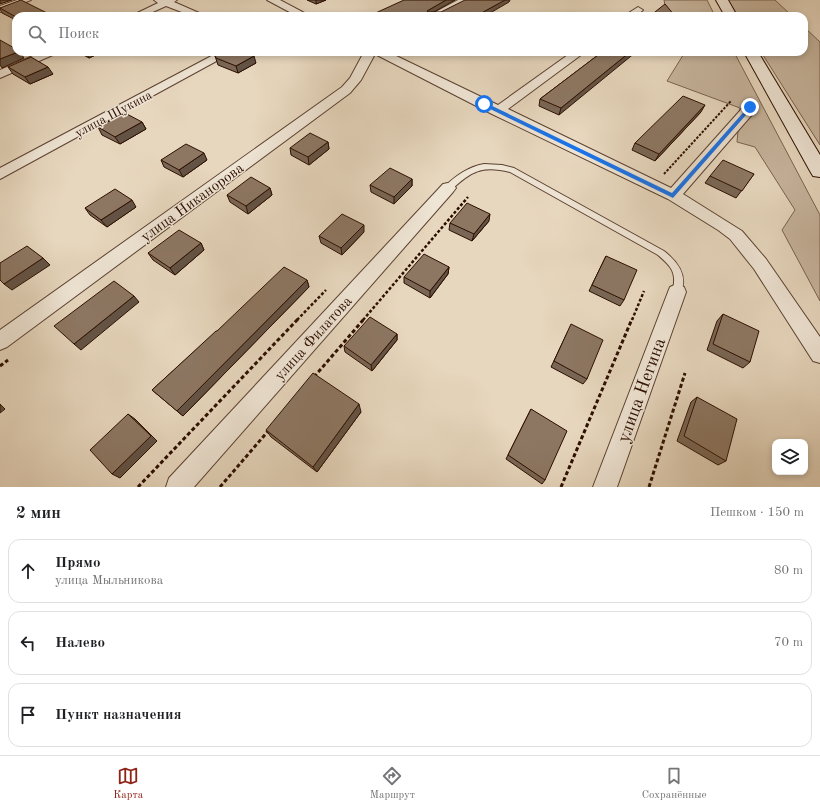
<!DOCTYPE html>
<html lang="ru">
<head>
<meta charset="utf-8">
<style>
	:root { --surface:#fff; --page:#f2f2f2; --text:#202124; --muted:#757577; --line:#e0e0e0; --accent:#8f2418 }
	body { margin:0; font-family:"Old Standard TT",serif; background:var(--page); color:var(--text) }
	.controls { position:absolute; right:12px; bottom:12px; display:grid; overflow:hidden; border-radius:8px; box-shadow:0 2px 6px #0003 }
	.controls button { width:36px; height:36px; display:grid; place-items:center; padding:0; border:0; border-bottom:1px solid var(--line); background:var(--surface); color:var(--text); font:20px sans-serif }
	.stop { position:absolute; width:12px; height:12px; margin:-9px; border:3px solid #1a73e8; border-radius:50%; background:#fff }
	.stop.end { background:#1a73e8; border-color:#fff; box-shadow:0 1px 4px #0008 }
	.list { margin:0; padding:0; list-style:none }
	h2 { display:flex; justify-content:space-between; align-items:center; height:52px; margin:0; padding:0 16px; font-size:17px }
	h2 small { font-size:13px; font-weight:400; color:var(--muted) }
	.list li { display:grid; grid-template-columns:26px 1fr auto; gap:12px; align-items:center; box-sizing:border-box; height:64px; margin:0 8px 8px; padding:0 8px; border:1px solid var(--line); border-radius:12px }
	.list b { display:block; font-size:15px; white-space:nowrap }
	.list p { margin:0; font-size:13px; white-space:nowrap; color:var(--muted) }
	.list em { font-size:13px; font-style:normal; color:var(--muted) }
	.icon { flex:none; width:22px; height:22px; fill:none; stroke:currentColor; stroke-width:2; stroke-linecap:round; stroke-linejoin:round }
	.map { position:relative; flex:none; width:820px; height:487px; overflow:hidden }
	.search { position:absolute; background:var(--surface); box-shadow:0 2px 6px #0003; left:12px; right:12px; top:12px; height:44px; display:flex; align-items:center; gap:10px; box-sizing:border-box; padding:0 14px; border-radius:12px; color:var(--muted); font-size:15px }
	.sheet { height:268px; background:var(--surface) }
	nav { display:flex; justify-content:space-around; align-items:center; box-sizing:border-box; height:56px; border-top:1px solid var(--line); background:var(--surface); font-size:11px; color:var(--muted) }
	nav a { display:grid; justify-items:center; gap:2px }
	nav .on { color:var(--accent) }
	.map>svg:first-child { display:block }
</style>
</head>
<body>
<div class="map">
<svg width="820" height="487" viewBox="0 0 820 487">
	<rect width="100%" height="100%" fill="#e7d7be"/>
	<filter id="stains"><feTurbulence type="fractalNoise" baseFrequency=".005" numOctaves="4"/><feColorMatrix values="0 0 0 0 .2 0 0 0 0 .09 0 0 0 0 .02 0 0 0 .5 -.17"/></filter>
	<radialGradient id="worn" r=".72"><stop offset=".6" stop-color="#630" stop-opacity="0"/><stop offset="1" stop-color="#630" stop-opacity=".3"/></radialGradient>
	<!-- green -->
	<g fill="#c7b59e" stroke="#7a624f">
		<polygon points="664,0 707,0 715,16 667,16"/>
		<polygon points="728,0 775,0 792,16 738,16"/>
		<polygon points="804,27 820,42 820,145 761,52 804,52"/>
		<polygon points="685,52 734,52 820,215 820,301 782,230 795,210 755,147 737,142 740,108 667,81"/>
	</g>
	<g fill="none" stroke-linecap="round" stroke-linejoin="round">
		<!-- lane casing -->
		<g stroke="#5b4030" stroke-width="2">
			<path id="lane" d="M484 164 502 165 514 168 664 251C678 262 689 276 680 295L677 296 674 295C672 290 674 286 674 282 675 269 667 263 658 255L510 172C482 165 471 171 451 190H445L444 188 445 186C457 175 468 167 484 164Z"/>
		</g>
		<!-- street casing -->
		<g stroke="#5b4030" stroke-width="2">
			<g id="street">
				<polygon points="17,0 31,0 0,12 0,6"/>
				<polygon points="154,0 177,0 174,2 206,16 192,16 166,6 144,16 131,16 158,3"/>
				<polygon points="267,0 280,0 310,16 297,16"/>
				<polygon points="458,0 471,0 441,16 428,16"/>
				<polygon points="638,7 643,10 636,16 624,16"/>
				<polygon points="42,52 57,52 55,54 0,78 0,70"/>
				<polygon points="219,52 233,52 0,179 0,168"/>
				<polygon points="364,52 388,52 498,105 572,52 585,52 508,109 671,188 746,104 756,104 757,107 756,110 683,194 742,231 766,259 820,337 820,363 813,361 754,269 730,239 718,230 668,199 492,114 375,54 361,80 350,93 7,347 0,350 0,330 342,87 350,78"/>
				<polygon points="448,183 453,184 456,188 453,192 194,487 166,487 169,478 443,184"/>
				<polygon points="677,284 684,287 686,292 617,487 593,487 668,292 670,287"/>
			</g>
		</g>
		<!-- secondary casing -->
		<g stroke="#2c0e00" stroke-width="2">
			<g id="secondary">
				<polygon points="716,0 728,0 737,16 725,16"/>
				<polygon points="744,52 758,52 820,155 820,177 813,176 810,171"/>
			</g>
		</g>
		<!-- path-far2 -->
		<polyline stroke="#2c0e00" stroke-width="2" stroke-dasharray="2.5 1.5" stroke-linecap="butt" points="664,174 731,101"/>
		<!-- path-far1 -->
		<g stroke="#2c0e00" stroke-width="2.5" stroke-dasharray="3 2" stroke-linecap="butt">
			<polyline points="297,320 326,290"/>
			<polyline points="363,320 468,197"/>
			<polyline points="632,320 644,291"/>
		</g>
		<!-- path -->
		<g stroke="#2c0e00" stroke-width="3" stroke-dasharray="4 2.5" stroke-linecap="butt">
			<polyline points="0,366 8,360"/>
			<polyline points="314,377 364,319"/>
			<polyline points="138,487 298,319"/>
			<polyline points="220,487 269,430"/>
			<polyline points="561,487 632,319"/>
			<polyline points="649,487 685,373"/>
		</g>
		<!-- lane -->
		<use href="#lane" fill="#efe5d5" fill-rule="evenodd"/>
		<!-- street -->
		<use href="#street" fill="#efe5d5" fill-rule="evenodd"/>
		<!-- secondary -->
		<use href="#secondary" fill="#efe5d5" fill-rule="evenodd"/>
	</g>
	<!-- wall -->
	<g fill="#796655" stroke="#2c0e00">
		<polygon points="307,0 326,0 316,4"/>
		<polygon points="0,8 16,16 16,20 2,13 0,9"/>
		<polygon points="78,52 102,52 89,58"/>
		<polygon points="602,52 559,115 539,106 540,99"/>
		<polygon points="215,56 256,63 238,73 218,65"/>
		<polygon points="8,67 53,74 30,84 13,74"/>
		<polygon points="701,112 655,161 632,150 635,143"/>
		<polygon points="142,122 146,129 120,144 102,135 98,127"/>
		<polygon points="328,142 329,149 309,165 291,155 290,148"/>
		<polygon points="161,160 207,160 183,177 164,167"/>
		<polygon points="754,174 736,198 705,183 710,176"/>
		<polygon points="412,179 412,186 394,204 371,192 370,185"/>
		<polygon points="270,188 272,195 248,214 230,202 227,195"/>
		<polygon points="136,207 107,227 90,215 85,208"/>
		<polygon points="489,221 472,241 449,230 450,223"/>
		<polygon points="364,232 342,255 321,243 319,236"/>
		<polygon points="201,243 204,250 175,275 153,260 148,253"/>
		<polygon points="606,256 624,300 620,306 589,291"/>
		<polygon points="449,267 448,274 430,298 404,283 404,277"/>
		<polygon points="307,280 309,287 183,416 152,390 217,331"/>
		<polygon points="723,314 750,362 743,368 707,350 717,321"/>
		<polygon points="568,331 587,379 583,384 551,367"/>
		<polygon points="397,334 397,340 372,371 345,352 344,346"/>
		<polygon points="697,397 726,461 718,465 677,441 691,402"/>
		<polygon points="531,409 545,480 542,484 506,459"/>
		<polygon points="361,412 317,472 271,437 266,430"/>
	</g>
	<!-- shaded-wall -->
	<g fill="#635345" stroke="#2c0e00">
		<polygon points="0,0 12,0 0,4"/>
		<polygon points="316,0 326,0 316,4"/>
		<polygon points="446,0 455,0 427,16 427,11"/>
		<polygon points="505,0 510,0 509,2 485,16 476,16"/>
		<polygon points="18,52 20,52 24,58 2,68 0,65 0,59"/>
		<polygon points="89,52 102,52 89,58 86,53"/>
		<polygon points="630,52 636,52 559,115 561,108"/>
		<polygon points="254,56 256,63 238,73 236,66"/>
		<polygon points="48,67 53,74 30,84 25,77"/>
		<polygon points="705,105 701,112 655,161 659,154"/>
		<polygon points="142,122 146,129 120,144 115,137"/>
		<polygon points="328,142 329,149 309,165 308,157"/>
		<polygon points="204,153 207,160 183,177 179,170"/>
		<polygon points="412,179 412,186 394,204 394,197"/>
		<polygon points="270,188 272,195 248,214 246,206"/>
		<polygon points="132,200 136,207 107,227 101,220"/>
		<polygon points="490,214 489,221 472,241 474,234"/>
		<polygon points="364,225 364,232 342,255 341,248"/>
		<polygon points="201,243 204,250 175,275 170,268"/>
		<polygon points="43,258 50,265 12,290 4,284"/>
		<polygon points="449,267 448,274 430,298 430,291"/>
		<polygon points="307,280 309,287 183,416 177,411"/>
		<polygon points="134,296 139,302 81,350 74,344"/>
		<polygon points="397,334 397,340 372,371 371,365"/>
		<polygon points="0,404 5,409 0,413"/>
		<polygon points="359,404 361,412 317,472 313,467"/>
		<polygon points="128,414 135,419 157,441 120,478 112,474"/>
	</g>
	<!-- building -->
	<g fill="#8d7763" stroke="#2c0e00">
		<polygon points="21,0 53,16 16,16 16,17 0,8"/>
		<polygon points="404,0 446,0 427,11 428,12 441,12 465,0 505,0 476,16 369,16"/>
		<polygon points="665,4 675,16 650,16"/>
		<polygon points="0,40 16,49 16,52 18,52 0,59"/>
		<polygon points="221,52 244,52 254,56 236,66 216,58 215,56"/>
		<polygon points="602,52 630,52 561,108 540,99"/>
		<polygon points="31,57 48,67 25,77 8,67"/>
		<polygon points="683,96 705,105 659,154 635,143"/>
		<polygon points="125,113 142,122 115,137 98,127"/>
		<polygon points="310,133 328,142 308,157 290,148"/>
		<polygon points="186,144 204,153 179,170 161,160"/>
		<polygon points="723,160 754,174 742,191 710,176"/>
		<polygon points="390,168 412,179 394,197 370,185"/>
		<polygon points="251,177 270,188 246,206 227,195"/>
		<polygon points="115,189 132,200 101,220 85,208"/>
		<polygon points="467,203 490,214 474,234 450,223"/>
		<polygon points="342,214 364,225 341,248 319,236"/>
		<polygon points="179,230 201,243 170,268 148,253"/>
		<polygon points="27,246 43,258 4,284 0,280 0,263"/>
		<polygon points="424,254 449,267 430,291 404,277"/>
		<polygon points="606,256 637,270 624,300 592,285"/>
		<polygon points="284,267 307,280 177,411 152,390 216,331 217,331"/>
		<polygon points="114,281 134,296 74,344 54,326"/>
		<polygon points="723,314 759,331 750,362 713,344"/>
		<polygon points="370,317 397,334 371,365 344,346"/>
		<polygon points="571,324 603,340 587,379 554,361"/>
		<polygon points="313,373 359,404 313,467 266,430"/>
		<polygon points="697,397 737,419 726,461 684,436"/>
		<polygon points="531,409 567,431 545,480 508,455"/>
		<polygon points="128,414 151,436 112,474 90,450"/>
	</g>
	<!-- route -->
	<polygon fill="#1a73e8" points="482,103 486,103 672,193 749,106 753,107 673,198 482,105"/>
	<g text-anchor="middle" stroke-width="3" stroke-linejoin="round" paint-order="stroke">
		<!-- far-street labels -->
		<g font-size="13" fill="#2c0e00" stroke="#efe5d5">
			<text transform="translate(113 113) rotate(-28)" y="5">улица Щукина</text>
		</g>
		<!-- street labels -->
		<g font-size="15" fill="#2c0e00" stroke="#efe5d5">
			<text transform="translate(192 202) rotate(-36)" y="5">улица Никанорова</text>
			<text transform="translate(313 338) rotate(-48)" y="5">улица Филатова</text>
		</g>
		<!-- near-street labels -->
		<g font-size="18" fill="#2c0e00" stroke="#efe5d5">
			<text transform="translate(641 390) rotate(-70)" y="6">улица Негина</text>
		</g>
	</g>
	<rect width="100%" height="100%" filter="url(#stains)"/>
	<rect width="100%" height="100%" fill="url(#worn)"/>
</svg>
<div class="controls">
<button><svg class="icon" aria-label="layers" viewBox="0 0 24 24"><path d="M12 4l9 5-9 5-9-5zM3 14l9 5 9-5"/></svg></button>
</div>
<div class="stop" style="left:484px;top:104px"></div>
<div class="stop end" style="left:750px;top:107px"></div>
<div class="search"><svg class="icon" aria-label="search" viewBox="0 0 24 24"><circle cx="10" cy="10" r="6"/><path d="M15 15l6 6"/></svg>Поиск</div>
</div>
<section class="sheet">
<h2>2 мин<small>Пешком · 150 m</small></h2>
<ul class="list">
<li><svg class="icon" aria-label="ahead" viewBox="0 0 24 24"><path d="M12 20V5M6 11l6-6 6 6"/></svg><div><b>Прямо</b><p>улица Мыльникова</p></div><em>80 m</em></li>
<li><svg class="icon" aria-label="left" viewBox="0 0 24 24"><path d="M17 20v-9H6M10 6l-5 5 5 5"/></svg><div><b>Налево</b></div><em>70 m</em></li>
<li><svg class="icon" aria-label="arrive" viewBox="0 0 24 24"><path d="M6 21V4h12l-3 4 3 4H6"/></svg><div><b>Пункт назначения</b></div></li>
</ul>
</section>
<nav>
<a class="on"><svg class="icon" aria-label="map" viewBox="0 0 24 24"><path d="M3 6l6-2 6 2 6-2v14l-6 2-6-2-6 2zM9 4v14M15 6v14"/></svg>Карта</a>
<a><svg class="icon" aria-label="directions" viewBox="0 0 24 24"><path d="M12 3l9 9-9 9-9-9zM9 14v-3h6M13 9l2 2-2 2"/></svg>Маршрут</a>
<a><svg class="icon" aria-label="saved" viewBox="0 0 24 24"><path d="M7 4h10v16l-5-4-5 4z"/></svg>Сохранённые</a>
</nav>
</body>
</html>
